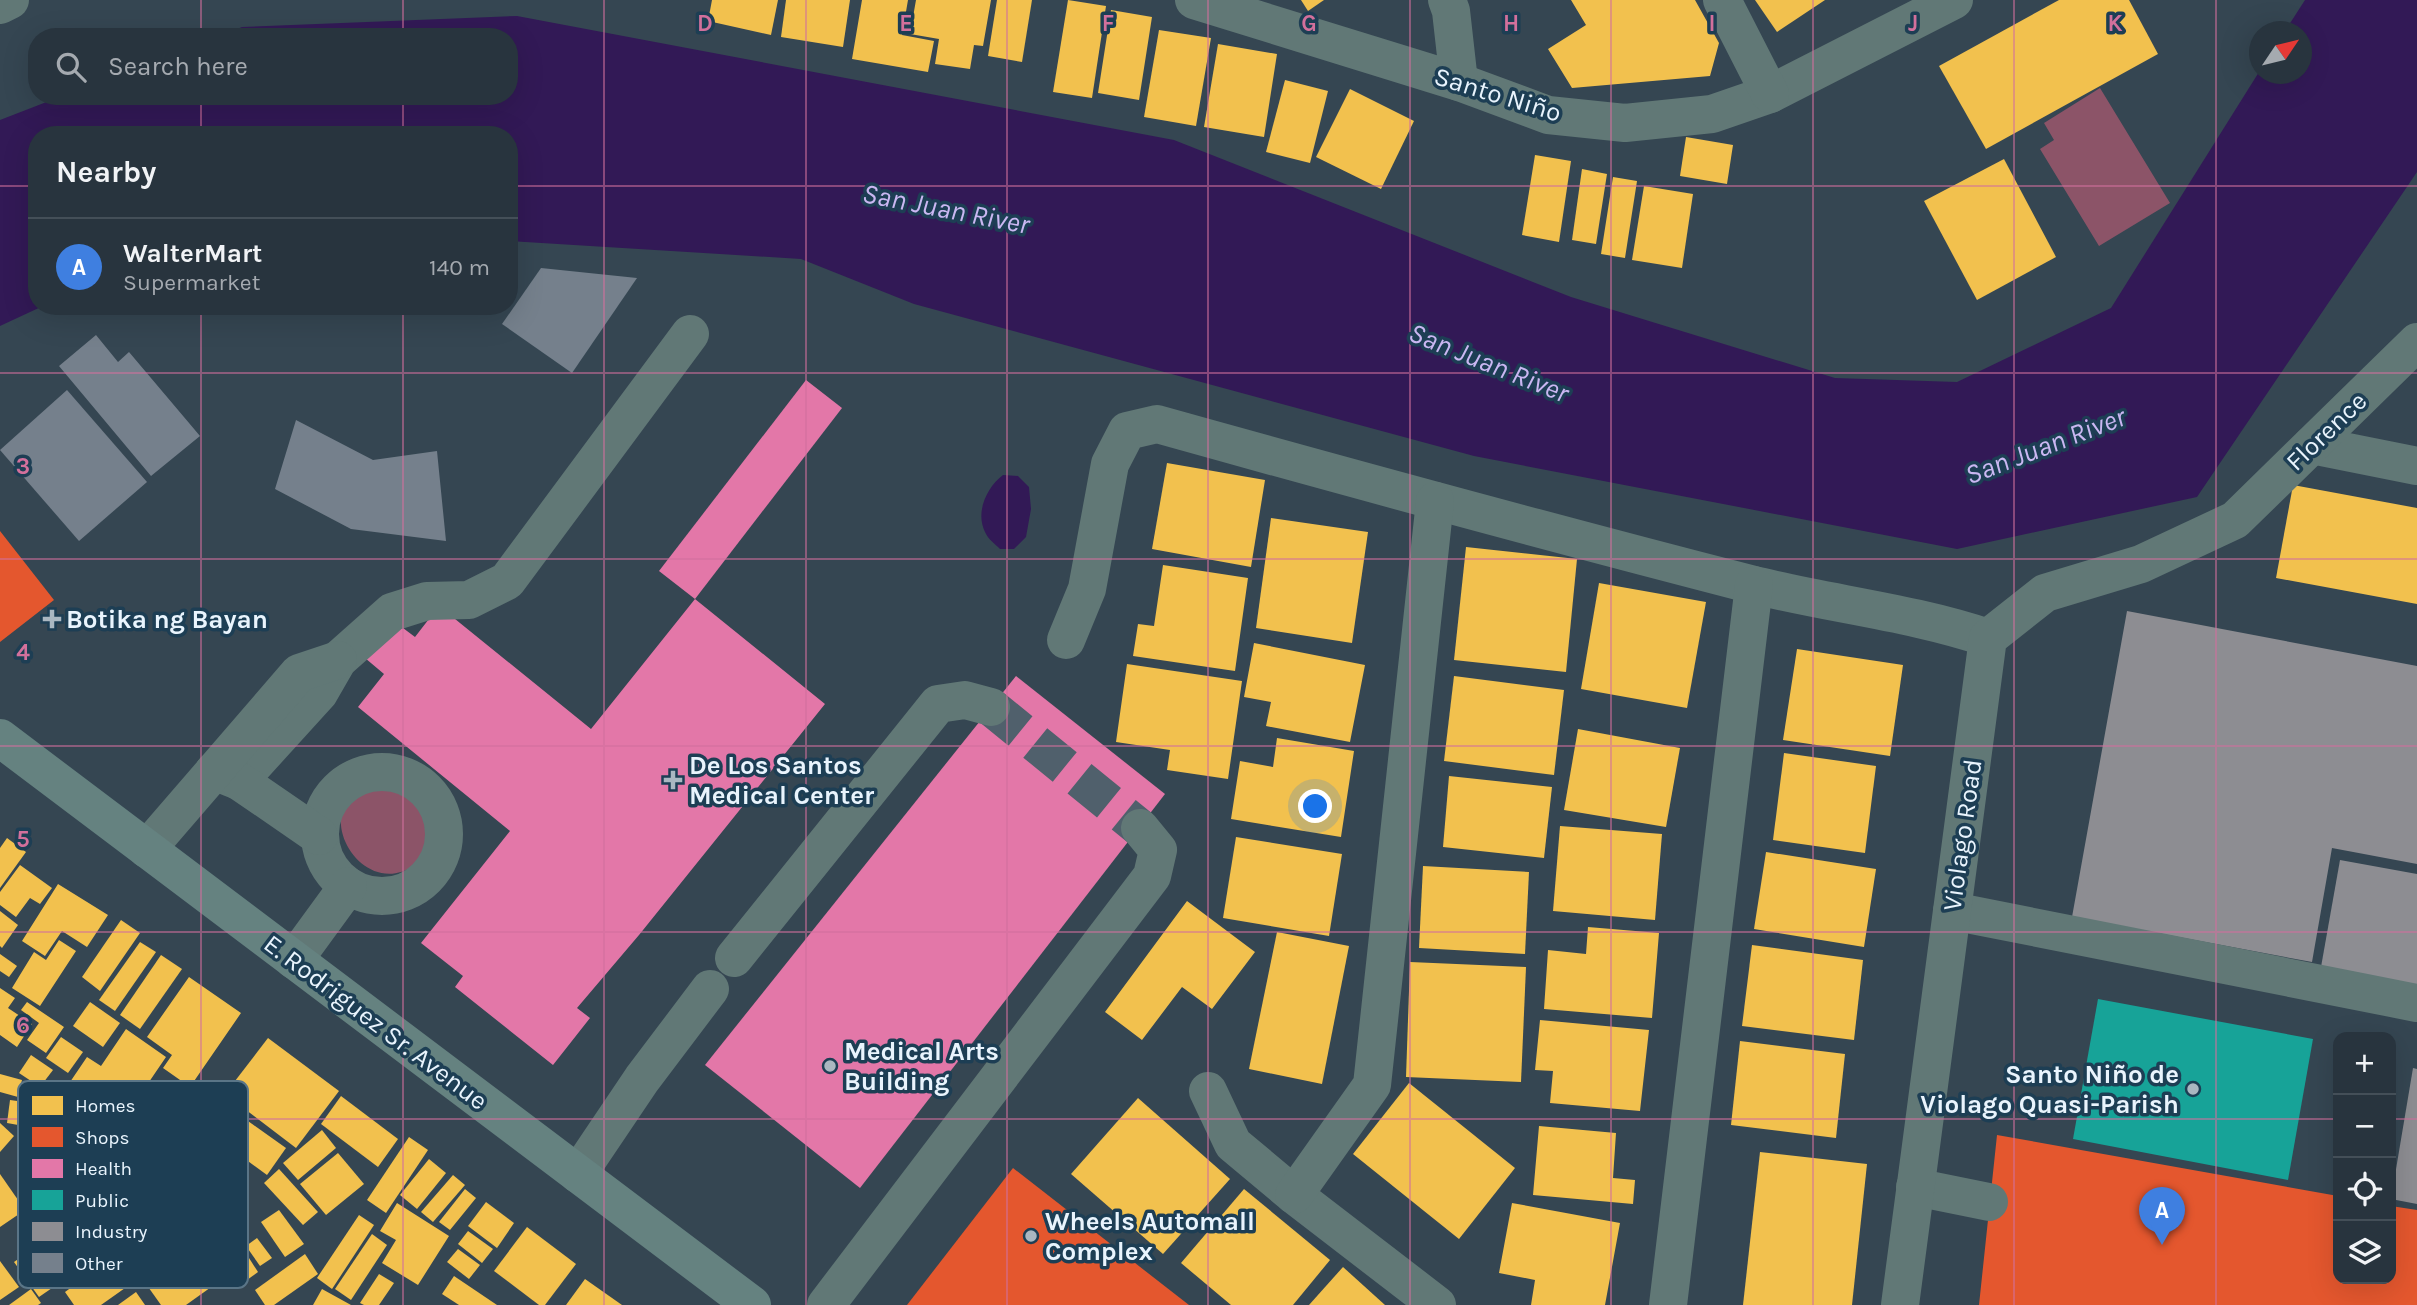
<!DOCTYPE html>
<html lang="en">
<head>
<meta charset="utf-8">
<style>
	:root { --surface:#28343e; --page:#343f49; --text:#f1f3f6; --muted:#a5aab0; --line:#444f58; --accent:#e69b98 }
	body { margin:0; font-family:Karla,sans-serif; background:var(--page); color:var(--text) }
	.controls { position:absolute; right:21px; bottom:21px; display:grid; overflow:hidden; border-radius:14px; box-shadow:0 7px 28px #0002 }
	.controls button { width:63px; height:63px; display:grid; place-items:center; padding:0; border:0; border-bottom:2px solid var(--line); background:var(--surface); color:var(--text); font:35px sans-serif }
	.compass { position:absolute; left:2249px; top:21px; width:63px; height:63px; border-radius:50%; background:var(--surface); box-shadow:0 7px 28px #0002; rotate:55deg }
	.you { position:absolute; left:1316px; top:807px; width:24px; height:24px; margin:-18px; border:5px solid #fff; border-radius:50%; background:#1a73e8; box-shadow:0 0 0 10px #1a73e833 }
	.badge { display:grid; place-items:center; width:46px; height:46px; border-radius:50%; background:var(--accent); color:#fff; font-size:23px; font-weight:700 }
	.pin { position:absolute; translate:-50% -58px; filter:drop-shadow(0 2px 4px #0008) }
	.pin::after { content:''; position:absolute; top:37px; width:24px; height:21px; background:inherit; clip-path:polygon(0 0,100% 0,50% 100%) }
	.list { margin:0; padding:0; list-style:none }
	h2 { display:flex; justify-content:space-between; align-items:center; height:91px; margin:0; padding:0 28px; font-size:30px }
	h2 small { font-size:23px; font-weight:400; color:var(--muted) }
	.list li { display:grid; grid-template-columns:46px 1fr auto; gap:21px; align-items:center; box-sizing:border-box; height:98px; padding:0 28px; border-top:2px solid var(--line) }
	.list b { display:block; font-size:26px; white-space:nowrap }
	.list p { margin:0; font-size:23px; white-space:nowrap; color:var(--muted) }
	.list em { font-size:23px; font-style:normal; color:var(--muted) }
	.icon { flex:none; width:38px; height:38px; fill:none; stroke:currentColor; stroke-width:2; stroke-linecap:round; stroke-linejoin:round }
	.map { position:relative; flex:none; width:2417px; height:1305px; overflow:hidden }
	.search { position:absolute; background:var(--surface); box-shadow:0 7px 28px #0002; left:28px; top:28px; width:490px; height:77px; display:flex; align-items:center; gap:18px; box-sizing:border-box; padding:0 24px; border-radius:28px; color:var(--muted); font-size:26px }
	.panel { position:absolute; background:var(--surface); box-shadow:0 7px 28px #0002; left:28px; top:126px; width:490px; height:189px; border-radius:28px }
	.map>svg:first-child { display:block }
</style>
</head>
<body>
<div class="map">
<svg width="2417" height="1305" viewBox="0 0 2417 1305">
	<rect width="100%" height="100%" fill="#354652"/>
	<!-- green -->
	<g fill="#8c5468">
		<polygon points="2100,88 2170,203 2099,246 2040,149 2054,140 2044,123"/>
		<path d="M378 787C384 788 394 788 399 791 427 804 444 844 415 865 362 902 311 811 362 791 367 789 373 788 378 787Z"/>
	</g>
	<!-- water -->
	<g fill="#321956">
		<polygon points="2305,0 2417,0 2417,172 2197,497 1957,549 1474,456 914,304 801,259 509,241 509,135 37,135 37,306 43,306 0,326 0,120 62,96 509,96 509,37 218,37 242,27 517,16 1174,140 1571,297 1835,378 1957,382 2111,308 2259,72 2302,74 2302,32 2285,31"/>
		<path d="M1003 475 1018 476 1029 487 1031 509 1026 537 1014 549H1000C995 544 988 539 985 532 975 512 987 487 1003 475Z"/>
	</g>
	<!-- homes -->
	<g fill="#f2c14e">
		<polygon points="712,0 778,0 771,35 708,21"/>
		<polygon points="786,0 850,0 843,47 781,37"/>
		<polygon points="862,0 908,0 902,35 934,41 928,72 852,59"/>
		<polygon points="916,0 991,0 983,46 974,45 970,69 935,64 939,39 910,34"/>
		<polygon points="997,0 1032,0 1022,62 988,56"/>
		<polygon points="1068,0 1106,6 1092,98 1053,92"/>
		<polygon points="1301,0 1324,0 1308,11"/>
		<polygon points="1571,0 1695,0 1719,43 1710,76 1572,88 1548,49 1586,25"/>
		<polygon points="1755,0 1825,0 1777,32"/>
		<polygon points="2059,0 2129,0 2158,54 1986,149 1939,66"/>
		<polygon points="1111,10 1152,17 1139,100 1098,93"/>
		<polygon points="1159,30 1211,38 1196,126 1144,117"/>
		<polygon points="1218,44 1277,54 1264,137 1204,127"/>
		<polygon points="1285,80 1328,91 1310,163 1266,152"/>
		<polygon points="1350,89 1414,121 1381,189 1316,157"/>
		<polygon points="1686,137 1733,145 1727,184 1680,176"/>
		<polygon points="1535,155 1571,161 1559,242 1522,235"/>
		<polygon points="2004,159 2056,257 1977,300 1924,201"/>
		<polygon points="1582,169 1607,174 1596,244 1572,240"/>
		<polygon points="1613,177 1637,181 1625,258 1601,254"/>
		<polygon points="1644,186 1693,194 1682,268 1632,260"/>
		<polygon points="1167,463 1265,480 1251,567 1152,549"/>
		<polygon points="2293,485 2417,508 2417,604 2276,578"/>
		<polygon points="1271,518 1368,532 1352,643 1256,628"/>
		<polygon points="1466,547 1577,559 1566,672 1454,660"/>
		<polygon points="1163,565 1248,578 1235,671 1133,656 1138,624 1154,626"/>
		<polygon points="1599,583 1706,602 1687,708 1581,689"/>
		<polygon points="1254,643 1365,665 1350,742 1266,726 1271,702 1244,697"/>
		<polygon points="1797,649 1903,665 1890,756 1783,740"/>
		<polygon points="1127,664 1242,681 1228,779 1167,770 1170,750 1116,742"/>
		<polygon points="1454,676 1564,690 1554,775 1444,761"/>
		<polygon points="1578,729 1680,748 1666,827 1564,810"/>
		<polygon points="1277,738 1354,751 1341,837 1231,819 1240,761 1273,767"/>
		<polygon points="1784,753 1876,766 1865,853 1773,840"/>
		<polygon points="1449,776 1552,787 1544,858 1443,847"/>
		<polygon points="1560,826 1662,834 1655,920 1553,911"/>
		<polygon points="1236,837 1342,854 1329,936 1223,918"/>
		<polygon points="7,838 26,852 0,888 0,848"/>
		<polygon points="1766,852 1876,869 1864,947 1754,929"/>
		<polygon points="20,865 52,888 40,904 30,898 16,917 0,905 0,892"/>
		<polygon points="1423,866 1529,872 1525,954 1419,948"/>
		<polygon points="58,884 108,915 87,947 62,931 45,956 22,941"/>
		<polygon points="1187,901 1255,952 1212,1009 1182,987 1142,1040 1105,1012"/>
		<polygon points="0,911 18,925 2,948 0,946"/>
		<polygon points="121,920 140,933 100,991 82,977"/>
		<polygon points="1588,927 1659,933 1652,1018 1544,1009 1548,950 1586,954"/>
		<polygon points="1277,932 1349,946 1322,1084 1249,1069"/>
		<polygon points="59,940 76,951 40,1006 12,988 34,952 46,960"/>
		<polygon points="140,942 156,952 115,1011 99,1000"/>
		<polygon points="1752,945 1863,960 1854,1040 1742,1026"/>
		<polygon points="0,954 17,966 9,977 0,971"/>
		<polygon points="161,955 182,969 140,1029 120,1015"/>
		<polygon points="1410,962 1526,967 1521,1082 1406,1077"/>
		<polygon points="189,977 241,1013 190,1087 163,1068 172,1055 147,1037"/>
		<polygon points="0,988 15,998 8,1008 32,1024 17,1047 0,1035"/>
		<polygon points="27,1002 64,1027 46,1053 27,1040 39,1023 21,1010"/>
		<polygon points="90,1002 120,1023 103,1047 73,1026"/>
		<polygon points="1540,1020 1649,1030 1640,1111 1550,1103 1553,1071 1535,1070"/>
		<polygon points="126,1029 166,1057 119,1126 78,1098 81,1094 68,1085 87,1057 101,1066"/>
		<polygon points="61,1037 83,1052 68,1073 46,1058"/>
		<polygon points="268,1038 339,1091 296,1148 225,1094"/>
		<polygon points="1740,1041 1845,1054 1836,1138 1731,1125"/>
		<polygon points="31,1055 53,1070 40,1087 19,1073"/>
		<polygon points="0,1074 22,1080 18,1097 0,1092"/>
		<polygon points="1409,1083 1515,1168 1459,1239 1353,1154"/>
		<polygon points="341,1096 398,1139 378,1167 321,1124"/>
		<polygon points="1138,1098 1230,1179 1163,1254 1071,1174"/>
		<polygon points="10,1100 39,1104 35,1128 7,1123"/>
		<polygon points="234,1111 286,1148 267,1175 215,1137"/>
		<polygon points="0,1123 14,1136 0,1152"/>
		<polygon points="1539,1126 1616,1133 1613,1178 1635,1180 1633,1204 1533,1195"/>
		<polygon points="322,1130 336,1148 298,1180 283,1163"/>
		<polygon points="409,1137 428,1150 386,1213 367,1200"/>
		<polygon points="1760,1152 1867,1164 1852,1305 1743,1305"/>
		<polygon points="338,1153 364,1184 326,1215 300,1184"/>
		<polygon points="429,1159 446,1173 417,1209 400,1195"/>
		<polygon points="279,1169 318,1212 303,1225 264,1183"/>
		<polygon points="0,1174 25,1210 0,1227"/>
		<polygon points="453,1175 465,1185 433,1222 421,1212"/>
		<polygon points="465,1189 476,1198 450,1230 439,1222"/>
		<polygon points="1244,1189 1330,1260 1293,1305 1231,1305 1181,1263"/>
		<polygon points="486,1202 514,1223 497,1248 468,1226"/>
		<polygon points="397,1203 449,1236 418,1285 382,1263 396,1240 380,1231"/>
		<polygon points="1512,1203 1620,1223 1605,1305 1531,1305 1535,1280 1499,1273"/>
		<polygon points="279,1210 304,1244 285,1257 261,1222"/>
		<polygon points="359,1215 374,1225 332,1289 317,1278"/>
		<polygon points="192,1226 228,1275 186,1305 161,1305 134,1267"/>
		<polygon points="527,1227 576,1264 545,1305 539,1305 494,1271"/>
		<polygon points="468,1231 493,1249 482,1263 458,1244"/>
		<polygon points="372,1234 387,1245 351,1300 335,1289"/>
		<polygon points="257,1238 272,1258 260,1266 246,1246"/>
		<polygon points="40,1244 65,1279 39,1297 14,1262"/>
		<polygon points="458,1249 480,1265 469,1279 447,1262"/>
		<polygon points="305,1254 318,1274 274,1305 265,1305 255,1290"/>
		<polygon points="116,1255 135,1281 101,1305 74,1305 65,1292"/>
		<polygon points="249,1258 258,1272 240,1285 231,1271"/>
		<polygon points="0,1261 19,1287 0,1300"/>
		<polygon points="1343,1267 1385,1305 1309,1305"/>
		<polygon points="379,1274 394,1283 379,1305 364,1305 360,1303"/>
		<polygon points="454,1276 497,1305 459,1305 442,1294"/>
		<polygon points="585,1279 622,1305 566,1305"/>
		<polygon points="31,1289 41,1303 38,1305 9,1305"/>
		<polygon points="322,1289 351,1305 313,1305"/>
		<polygon points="136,1292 145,1305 118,1305"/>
	</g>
	<!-- shops -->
	<g fill="#e4572e">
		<polygon points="0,531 54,600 0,642"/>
		<polygon points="1997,1135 2338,1196 2338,1279 2391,1279 2391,1206 2417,1210 2417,1305 1979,1305"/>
		<polygon points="1013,1168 1189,1305 907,1305"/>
	</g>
	<!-- health -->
	<g fill="#e377a8">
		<polygon points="806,380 842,408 695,599 659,571"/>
		<polygon points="695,599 825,704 639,935 577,1008 590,1018 553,1065 455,987 463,976 421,943 510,831 358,707 384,674 365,658 395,622 415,637 439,606 591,729"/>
		<polygon points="1016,676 1165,794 860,1188 705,1065"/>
	</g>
	<!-- public -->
	<polygon fill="#17a398" points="2098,999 2313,1039 2288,1180 2073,1139"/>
	<!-- industry -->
	<g fill="#8d8d92">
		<polygon points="2127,611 2417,666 2417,864 2332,848 2312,962 2072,917"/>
		<polygon points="2340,860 2417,874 2417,985 2321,967"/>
		<polygon points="2413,1068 2417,1069 2417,1204 2391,1199"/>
	</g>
	<!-- building -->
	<g fill="#75808c">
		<polygon points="541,268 637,278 572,373 502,324"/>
		<polygon points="96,335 118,362 129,352 200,436 151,476 59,366"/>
		<polygon points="67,390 147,482 79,541 0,450"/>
		<polygon points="296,420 373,460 437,451 446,541 351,529 275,489"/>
	</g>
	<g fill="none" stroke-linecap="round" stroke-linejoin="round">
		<!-- minor-tunnel -->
		<polyline stroke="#50606c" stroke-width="38" stroke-dasharray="38 19" stroke-linecap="butt" points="991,707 1140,828"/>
		<!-- minor -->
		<g stroke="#617876" stroke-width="38">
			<polyline points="1194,0 1459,82 1548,115 1625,123 1712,114 1770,94 1954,0"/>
			<polyline points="1447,0 1451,11 1459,82"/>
			<polyline points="1722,0 1770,94"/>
			<polyline points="0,5 10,0"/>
			<polyline points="2312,445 2417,466"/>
			<path d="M1066 640 1087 589 1110 464 1127 431 1157 424C1354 479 1552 533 1750 584 1829 604 1911 612 1988 638"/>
			<polyline points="214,771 239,781 319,693 338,660 392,612 427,601 469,600 507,581 690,334"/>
			<circle cx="382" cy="834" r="62"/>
			<polyline points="239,781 319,836"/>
			<polyline points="147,849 299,673 338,660"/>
			<polyline points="1952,911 2417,1003"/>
			<polyline points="734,958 938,704 965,700 991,707"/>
			<polyline points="294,960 348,886"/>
			<polyline points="1208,1091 1233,1144 1294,1195 1437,1305"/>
			<polyline points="578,1174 642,1079 710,989"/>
			<polyline points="1915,1187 1989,1202"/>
			<polyline points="1294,1195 1372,1085 1435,501"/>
			<polyline points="826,1305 1152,876 1158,850 1140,828"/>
			<polyline points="1668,1305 1754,585"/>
			<polyline points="1900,1305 1988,638 2045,593 2141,564 2235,520 2417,342"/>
		</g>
		<!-- major -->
		<polyline stroke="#658280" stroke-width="38" points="0,738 752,1305"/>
	</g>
	<!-- grid -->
	<path fill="none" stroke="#d2709c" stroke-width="2" stroke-opacity="0.55" d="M201 0V37M403 0V37M604 0V1305M806 0V1305M1007 0V1305M1208 0V1305M1410 0V1305M1611 0V1305M1813 0V1305M2014 0V1305M2216 0V1305M201 96V135M403 96V135M0 186H37M509 186H2417M201 306V1305M403 306V1305M0 373H2417M0 559H2417M0 746H2417M0 932H2417M0 1119H2338M2391 1119H2417"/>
	<!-- markers -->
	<g fill="#aab7c1" stroke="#1d3e54" stroke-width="2.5">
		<path d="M48.5 608.5h7v7h7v7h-7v7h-7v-7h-7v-7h7z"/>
		<path d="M669.5 769.5h7v7h7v7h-7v7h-7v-7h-7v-7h7z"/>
		<circle cx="830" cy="1066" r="7"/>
		<circle cx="2193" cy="1089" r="7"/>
		<circle cx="1031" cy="1236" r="7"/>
	</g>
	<g text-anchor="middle" stroke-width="7" stroke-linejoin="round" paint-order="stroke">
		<!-- street labels -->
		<g font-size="26" fill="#e9f4fd" stroke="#1d3e54">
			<text transform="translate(1498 94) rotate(17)" y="9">Santo Niño</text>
			<text transform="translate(2326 431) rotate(-44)" y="9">Florence</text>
			<text transform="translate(1962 835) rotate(-82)" y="9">Violago Road</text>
			<text transform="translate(376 1022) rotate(37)" y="9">E. Rodriguez Sr. Avenue</text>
		</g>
		<!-- poi labels -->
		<g font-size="26" font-weight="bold" fill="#e9f4fd" stroke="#1d3e54" text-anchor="start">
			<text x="66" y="628">Botika ng Bayan</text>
			<text x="689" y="774">De Los Santos<tspan x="689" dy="30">Medical Center</tspan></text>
			<text x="844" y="1060">Medical Arts<tspan x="844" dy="30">Building</tspan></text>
			<text x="2179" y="1083" text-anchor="end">Santo Niño de<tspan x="2179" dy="30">Violago Quasi-Parish</tspan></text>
			<text x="1045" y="1230">Wheels Automall<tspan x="1045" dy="30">Complex</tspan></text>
		</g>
		<!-- water labels -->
		<g font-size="28" font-style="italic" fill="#cab7f2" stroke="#1d3e54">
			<text transform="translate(946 208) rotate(11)" y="10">San Juan River</text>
			<text transform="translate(1489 362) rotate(22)" y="10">San Juan River</text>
			<text transform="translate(2045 445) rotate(-21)" y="10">San Juan River</text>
		</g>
	</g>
	<!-- legend -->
	<rect x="18" y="1081" width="230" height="207" rx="10" fill="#1d3e54" stroke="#5a7587" stroke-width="2"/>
	<rect x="32" y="1096" width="31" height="19" fill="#f2c14e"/>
	<rect x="32" y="1127" width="31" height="20" fill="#e4572e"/>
	<rect x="32" y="1159" width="31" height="19" fill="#e377a8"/>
	<rect x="32" y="1190" width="31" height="20" fill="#17a398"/>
	<rect x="32" y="1222" width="31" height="19" fill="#8d8d92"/>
	<rect x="32" y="1253" width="31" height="20" fill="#75808c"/>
	<g font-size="19" fill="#e9f4fd">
		<text x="75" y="1112">Homes</text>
		<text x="75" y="1144">Shops</text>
		<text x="75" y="1175">Health</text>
		<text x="75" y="1207">Public</text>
		<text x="75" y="1238">Industry</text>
		<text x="75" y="1270">Other</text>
	</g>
	<g font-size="23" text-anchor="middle" font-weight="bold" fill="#d2709c" stroke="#1d3e54" stroke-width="7" stroke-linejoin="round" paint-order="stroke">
		<text x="705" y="31">D</text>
		<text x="906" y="31">E</text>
		<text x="1108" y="31">F</text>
		<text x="1309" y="31">G</text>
		<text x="1511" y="31">H</text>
		<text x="1712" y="31">I</text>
		<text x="1913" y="31">J</text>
		<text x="2115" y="31">K</text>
		<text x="23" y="474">3</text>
		<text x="23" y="660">4</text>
		<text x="23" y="847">5</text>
		<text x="23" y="1033">6</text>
	</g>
</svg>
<div class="controls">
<button>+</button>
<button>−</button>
<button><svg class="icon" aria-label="locate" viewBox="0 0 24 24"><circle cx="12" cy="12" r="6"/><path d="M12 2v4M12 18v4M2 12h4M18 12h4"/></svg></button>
<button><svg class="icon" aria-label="layers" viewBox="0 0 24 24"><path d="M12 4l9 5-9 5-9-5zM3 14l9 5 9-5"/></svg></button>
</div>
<svg class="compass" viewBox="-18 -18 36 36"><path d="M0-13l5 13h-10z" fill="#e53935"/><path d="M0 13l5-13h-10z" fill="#a5aab0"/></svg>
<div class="you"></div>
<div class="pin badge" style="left:2162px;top:1245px;background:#3f7fe0">A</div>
<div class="search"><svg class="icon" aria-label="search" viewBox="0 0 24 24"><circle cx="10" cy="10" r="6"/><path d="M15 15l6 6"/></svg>Search here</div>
<section class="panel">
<h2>Nearby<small></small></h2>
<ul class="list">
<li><span class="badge" style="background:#3f7fe0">A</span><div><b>WalterMart</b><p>Supermarket</p></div><em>140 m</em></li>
</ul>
</section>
</div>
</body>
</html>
